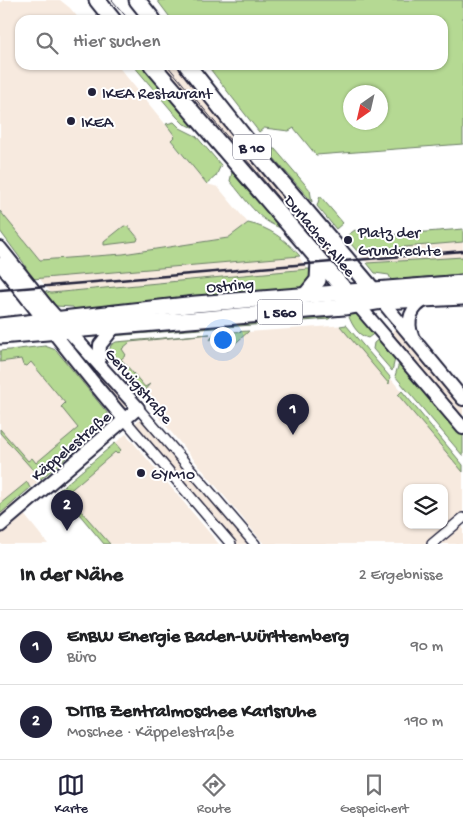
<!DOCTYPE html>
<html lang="de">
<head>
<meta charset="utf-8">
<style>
	:root { --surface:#fff; --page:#f6f6f6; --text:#202124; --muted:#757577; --line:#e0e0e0; --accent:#22223b }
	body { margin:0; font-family:"Gochi Hand",sans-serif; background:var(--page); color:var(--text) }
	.controls { position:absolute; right:15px; bottom:15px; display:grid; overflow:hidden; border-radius:10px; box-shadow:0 1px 4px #0004 }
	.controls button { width:45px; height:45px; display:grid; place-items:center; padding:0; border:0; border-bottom:1px solid var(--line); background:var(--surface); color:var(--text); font:25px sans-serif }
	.compass { position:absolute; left:343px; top:85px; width:45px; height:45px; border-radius:50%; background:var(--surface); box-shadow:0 1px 4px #0004; rotate:214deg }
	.you { position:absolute; left:222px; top:339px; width:18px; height:18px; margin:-12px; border:4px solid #fff; border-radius:50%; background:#1a73e8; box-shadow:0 0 0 8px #1a73e833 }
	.badge { display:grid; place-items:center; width:32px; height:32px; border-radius:50%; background:var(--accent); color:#fff; font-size:16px; font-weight:700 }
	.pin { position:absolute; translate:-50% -41px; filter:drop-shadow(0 1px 2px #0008) }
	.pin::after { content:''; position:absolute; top:26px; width:18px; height:15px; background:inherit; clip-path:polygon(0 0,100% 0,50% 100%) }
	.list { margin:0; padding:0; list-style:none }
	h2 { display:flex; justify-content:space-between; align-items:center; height:65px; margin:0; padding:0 20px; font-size:21px }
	h2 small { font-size:16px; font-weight:400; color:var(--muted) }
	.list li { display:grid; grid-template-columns:32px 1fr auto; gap:15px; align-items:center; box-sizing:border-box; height:75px; padding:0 20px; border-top:1px solid var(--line) }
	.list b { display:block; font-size:19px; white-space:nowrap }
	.list p { margin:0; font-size:16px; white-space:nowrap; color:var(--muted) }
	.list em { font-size:16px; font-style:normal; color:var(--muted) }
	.icon { flex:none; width:28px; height:28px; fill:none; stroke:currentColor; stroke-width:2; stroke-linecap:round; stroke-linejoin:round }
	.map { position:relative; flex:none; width:463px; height:544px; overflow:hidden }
	.search { position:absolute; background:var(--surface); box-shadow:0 1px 4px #0004; left:15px; right:15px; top:15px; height:55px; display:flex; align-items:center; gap:12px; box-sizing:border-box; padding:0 18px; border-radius:15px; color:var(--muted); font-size:19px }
	.sheet { height:215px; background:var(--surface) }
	nav { display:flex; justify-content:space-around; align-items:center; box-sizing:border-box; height:70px; border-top:1px solid var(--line); background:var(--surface); font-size:14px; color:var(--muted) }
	nav a { display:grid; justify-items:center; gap:2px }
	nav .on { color:var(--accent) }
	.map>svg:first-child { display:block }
</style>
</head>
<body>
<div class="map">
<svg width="463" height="544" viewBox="0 0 463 544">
	<rect width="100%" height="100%" fill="#fff"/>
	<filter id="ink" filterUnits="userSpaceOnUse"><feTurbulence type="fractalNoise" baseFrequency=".02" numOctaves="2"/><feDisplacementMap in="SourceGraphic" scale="10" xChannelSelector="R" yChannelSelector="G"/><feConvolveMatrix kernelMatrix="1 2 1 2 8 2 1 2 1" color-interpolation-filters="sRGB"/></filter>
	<g filter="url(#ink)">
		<!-- built -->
		<g fill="#f7eadf" fill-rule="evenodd">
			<polygon points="3,0 60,0 70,8 80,20 20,20 20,65 117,65 175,136 171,141 207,184 218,187 248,223 228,238 123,254 40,260 0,211 0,3"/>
			<polygon points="162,65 176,65 344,265 341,269 335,270"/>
			<polygon points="463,242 463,257 367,263 357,251"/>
			<polygon points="298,256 308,269 51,293 39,278"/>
			<path d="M346 325 463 465V544H264L108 356 111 345 121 341ZM407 488H444V525H407Z"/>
			<polygon points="394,329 398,329 463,406 463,422 390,335"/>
			<polygon points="76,345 125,402 127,405 124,408 68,346"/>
			<polygon points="45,346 56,350 65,360 109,415 108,422 14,502 48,544 0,544 0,351"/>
			<polygon points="143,418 249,544 236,544 233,541 136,425 135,423"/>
			<polygon points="126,434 219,544 104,544 59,490"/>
		</g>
		<!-- green -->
		<g fill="#b5d993" stroke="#6c7e67" fill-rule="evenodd">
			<path d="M157 0H463V144L316 155 294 128 289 131 264 128 259 132 207 65H443V20H172ZM380 92V122H350V92Z"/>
			<polygon points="133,65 145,65 198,129 184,124 177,117"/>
			<polygon points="174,122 180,128 196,136 221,165 216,176 207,184 171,140 175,136 166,124"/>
			<polygon points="270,149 275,149 310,190 312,202 267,150"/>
			<path d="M232 172 281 228C258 221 245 198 230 181Z"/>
			<polygon points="320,196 343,223 336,229 317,206"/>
			<path d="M0 211 40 260 123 254 228 238 248 223C269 227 286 240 300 256L32 279 23 262 0 231Z"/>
			<polygon points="124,226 129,227 138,238 137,241 104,245 104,242"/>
			<polygon points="463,229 463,242 357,251 345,237 355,230 364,237"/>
			<polygon points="463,257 463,274 391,280 389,275 375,273 367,263"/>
			<polygon points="308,269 311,269 312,277 301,291 75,311 73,307 56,306 44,291 51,293"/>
			<path d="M347 311 359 314 376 332 368 338C356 335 350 321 347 311Z"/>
			<polygon points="335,314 329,319 111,336 116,332"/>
			<polygon points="346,325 390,377 389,384 340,326"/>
			<polygon points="249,331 227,351 215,337 210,340 214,333"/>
			<polygon points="210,334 130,342 122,349 126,355 121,359 145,387 150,384 141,394 138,394 108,356 111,345 116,342"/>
			<polygon points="381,337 396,355 392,371 373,349 374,343"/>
			<polygon points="45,346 56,350 109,415 108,422 104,426 41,479 0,433 0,429 28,461 32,458 36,463 78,428 61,407 65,403 31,362 27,366 23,365 21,359 0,362 0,351"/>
			<polygon points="400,360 463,436 463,456 395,376"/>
			<polygon points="402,391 463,465 463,472 398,395"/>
			<polygon points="115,443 121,450 117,454 115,452 66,494 110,544 104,544 59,490"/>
			<polygon points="27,482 30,488 0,514 0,504"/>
		</g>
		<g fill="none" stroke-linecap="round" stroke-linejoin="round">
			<!-- street casing -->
			<g stroke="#22223b" stroke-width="12">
				<g id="street">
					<polyline points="138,408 255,544"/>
					<polyline points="125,420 231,544"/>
					<polyline points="432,544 463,518"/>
				</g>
			</g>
			<!-- secondary casing -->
			<g stroke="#22223b" stroke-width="16">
				<g id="secondary">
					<polyline points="0,248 48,308 138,408 0,526"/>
					<path d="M0 264C42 316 81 370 125 420"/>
					<polyline points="377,295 463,399"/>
					<polyline points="358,305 463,428"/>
					<path d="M412 336C406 321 411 307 425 300"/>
					<polyline points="99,363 100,345 115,326"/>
				</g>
			</g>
			<!-- primary casing -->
			<g stroke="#22223b" stroke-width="19">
				<g id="primary">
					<polyline points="97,0 113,20"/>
					<polyline points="137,0 153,20"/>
					<polyline points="152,65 350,296"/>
					<polyline points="187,65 256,152 372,289"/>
					<polyline points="306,295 318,280 319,261"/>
					<polyline points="0,326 196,304 463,283"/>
					<polyline points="0,336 344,307 382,301 463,297"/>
				</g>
			</g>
			<!-- street -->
			<use href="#street" stroke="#fff" stroke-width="9"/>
			<!-- secondary -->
			<use href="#secondary" stroke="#fff" stroke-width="12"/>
			<!-- primary -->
			<use href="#primary" stroke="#fff" stroke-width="15"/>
			<!-- tram -->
			<g stroke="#22223b" stroke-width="1">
				<polyline points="112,0 129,20"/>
				<polyline points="167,65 339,270"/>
				<polyline points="391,332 463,418"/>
			</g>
			<!-- rail -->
			<polyline stroke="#22223b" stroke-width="2.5" points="0,290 463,251"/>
		</g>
	</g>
	<!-- markers -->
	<g fill="#22223b" stroke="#fff" stroke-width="2">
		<circle cx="92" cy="92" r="5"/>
		<circle cx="71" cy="121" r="5"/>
		<circle cx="348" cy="240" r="5"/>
		<circle cx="141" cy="473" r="5"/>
	</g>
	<g text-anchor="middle" stroke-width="4" stroke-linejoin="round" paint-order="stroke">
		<!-- shield labels -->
		<g fill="#fff" stroke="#646476" stroke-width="1">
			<rect x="233" y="134.5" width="38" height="25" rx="4"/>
			<rect x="257.5" y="299.5" width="45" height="25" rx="4"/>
		</g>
		<g font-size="15" font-weight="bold" fill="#22223b">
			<text x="252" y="152">B 10</text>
			<text x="280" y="317">L 560</text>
		</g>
		<!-- poi labels -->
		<g font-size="16" fill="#22223b" stroke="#fff" text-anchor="start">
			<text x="102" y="98">IKEA Restaurant</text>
			<text x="81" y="127">IKEA</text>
			<text x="358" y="237">Platz der<tspan x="358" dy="18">Grundrechte</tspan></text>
			<text x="151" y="479">GYM10</text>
		</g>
		<!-- street labels -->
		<g font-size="16" fill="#22223b" stroke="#fff">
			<text transform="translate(321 235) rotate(50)" y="6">Durlacher Allee</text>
			<text transform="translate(230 284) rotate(-5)" y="6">Ostring</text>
			<text transform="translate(140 385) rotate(49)" y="6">Gerwigstraße</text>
			<text transform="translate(70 445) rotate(-40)" y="6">Käppelestraße</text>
		</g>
	</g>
</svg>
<div class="controls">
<button><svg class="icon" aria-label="layers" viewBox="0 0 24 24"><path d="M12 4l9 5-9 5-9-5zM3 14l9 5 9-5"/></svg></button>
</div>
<svg class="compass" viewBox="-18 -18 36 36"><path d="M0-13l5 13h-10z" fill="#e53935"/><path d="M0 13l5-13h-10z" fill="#757577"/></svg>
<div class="you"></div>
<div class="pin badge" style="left:293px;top:435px">1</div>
<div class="pin badge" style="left:67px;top:531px">2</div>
<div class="search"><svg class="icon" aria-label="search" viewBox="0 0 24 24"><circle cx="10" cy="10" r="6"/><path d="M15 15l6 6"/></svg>Hier suchen</div>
</div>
<section class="sheet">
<h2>In der Nähe<small>2 Ergebnisse</small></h2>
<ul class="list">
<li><span class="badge">1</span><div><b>EnBW Energie Baden-Württemberg</b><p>Büro</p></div><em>90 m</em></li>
<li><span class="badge">2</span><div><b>DITIB Zentralmoschee Karlsruhe</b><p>Moschee · Käppelestraße</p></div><em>190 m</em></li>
</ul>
</section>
<nav>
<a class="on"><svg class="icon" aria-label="map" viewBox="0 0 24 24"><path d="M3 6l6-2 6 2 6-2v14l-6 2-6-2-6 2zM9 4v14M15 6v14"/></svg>Karte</a>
<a><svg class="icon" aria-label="directions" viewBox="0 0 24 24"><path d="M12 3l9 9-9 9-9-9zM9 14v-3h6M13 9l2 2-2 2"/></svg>Route</a>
<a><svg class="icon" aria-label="saved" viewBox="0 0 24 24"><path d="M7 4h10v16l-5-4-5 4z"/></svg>Gespeichert</a>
</nav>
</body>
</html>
